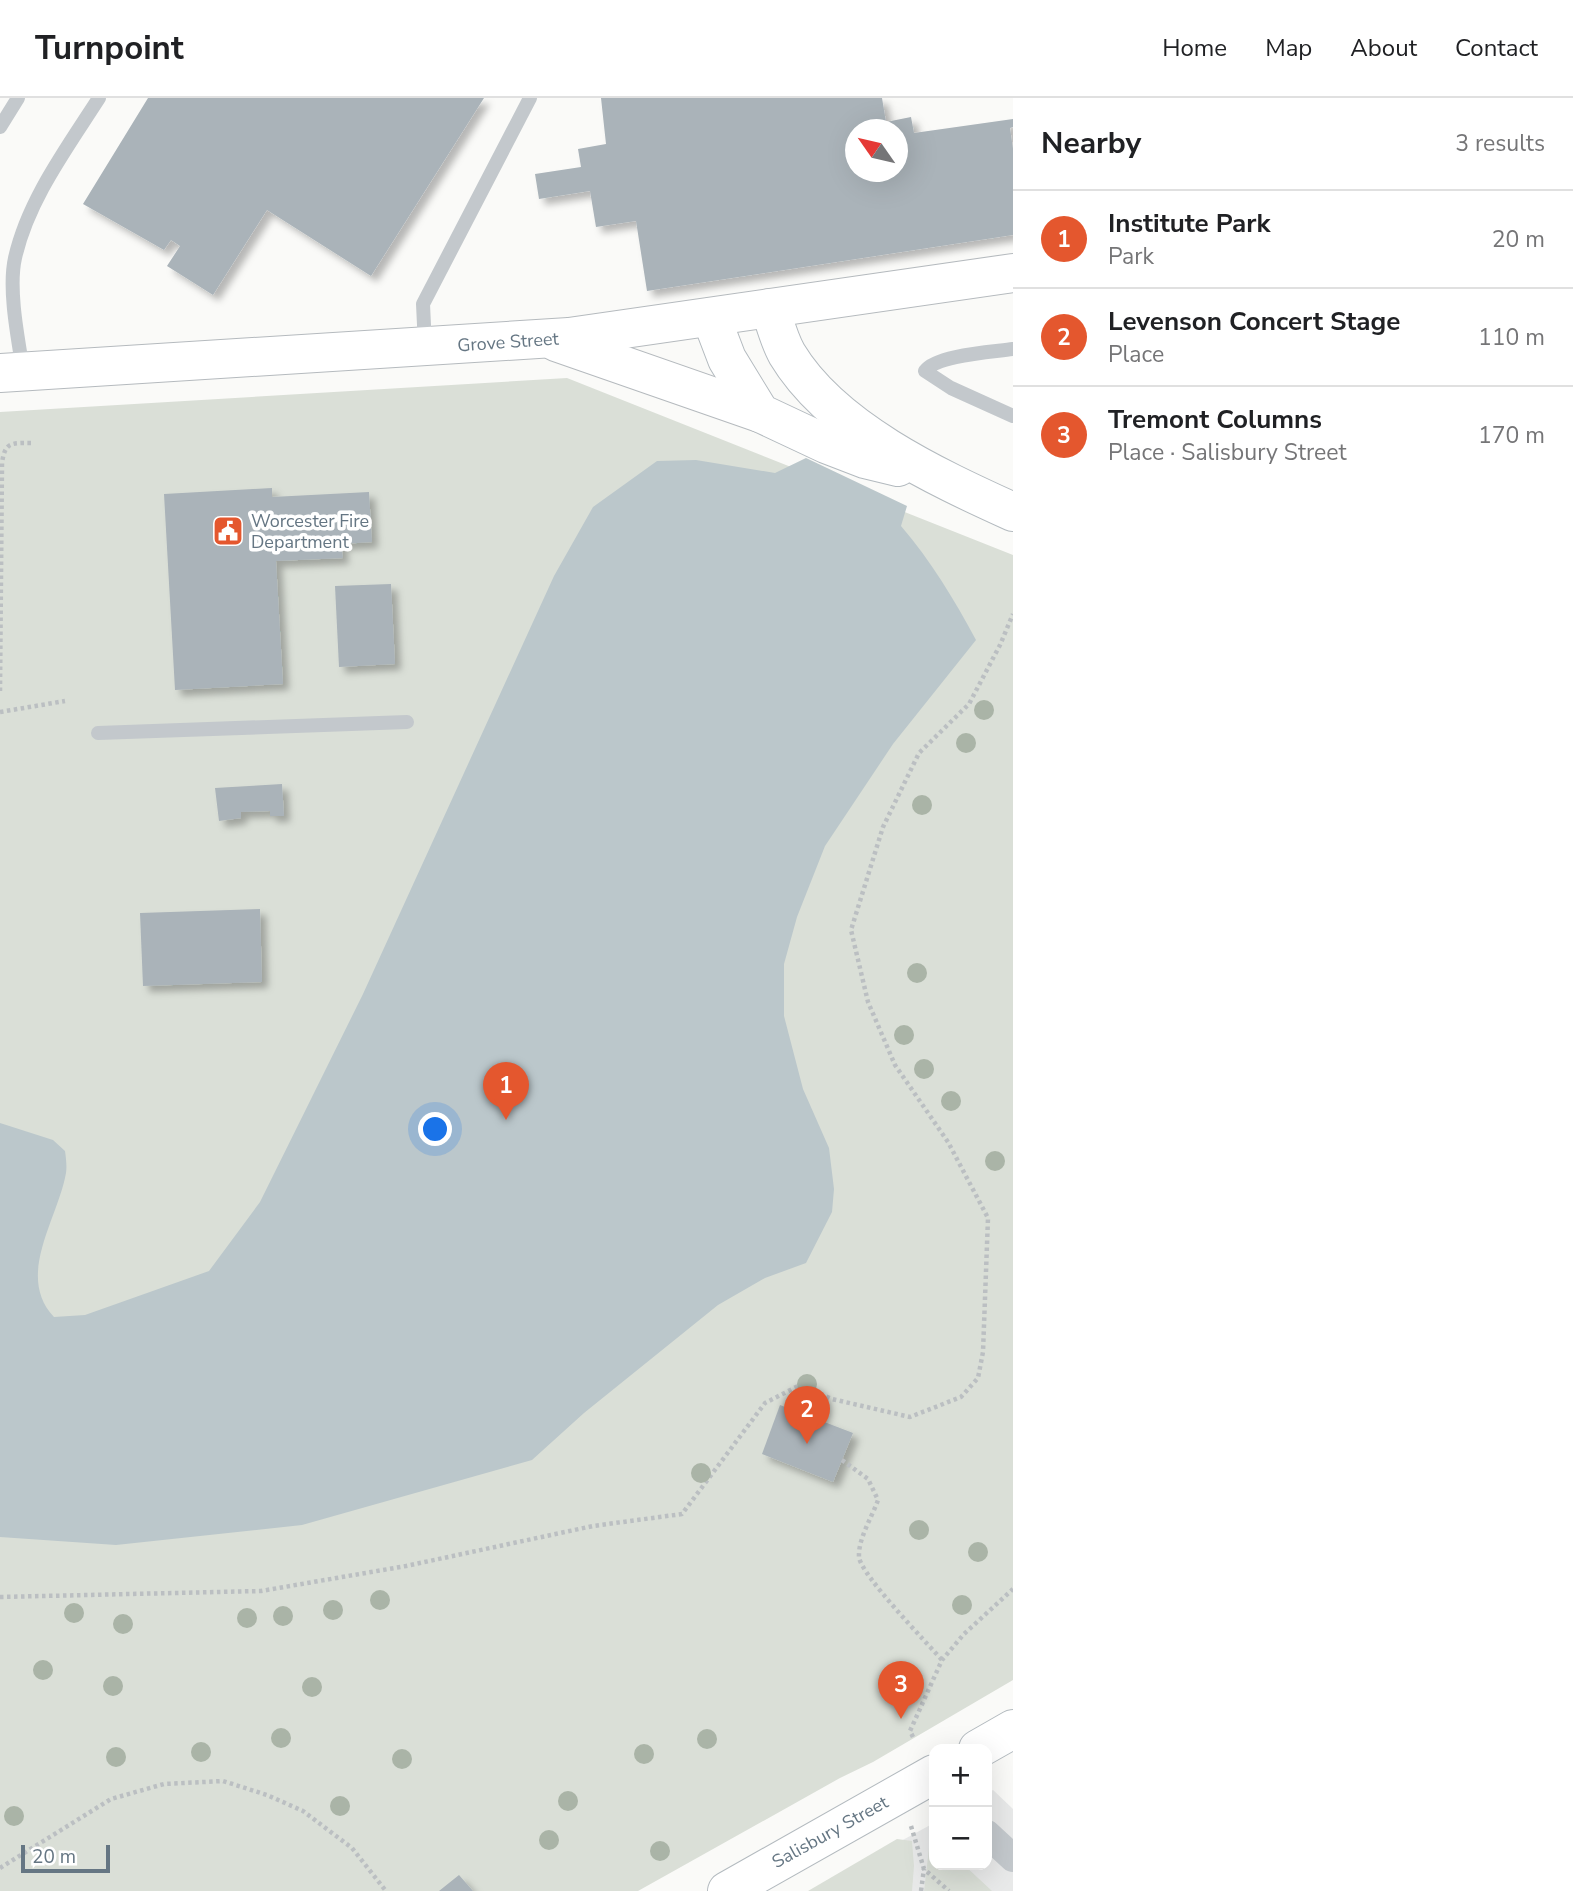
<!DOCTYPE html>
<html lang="en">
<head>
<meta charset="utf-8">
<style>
	:root { --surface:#fff; --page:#f2f2f2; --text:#202124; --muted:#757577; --line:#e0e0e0; --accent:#e4572e }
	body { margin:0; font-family:"Nunito Sans",sans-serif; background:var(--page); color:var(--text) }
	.controls { position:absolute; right:21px; bottom:21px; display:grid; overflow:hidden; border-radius:14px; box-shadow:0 7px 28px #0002 }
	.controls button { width:63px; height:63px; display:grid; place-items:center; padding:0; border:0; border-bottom:2px solid var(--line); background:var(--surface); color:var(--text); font:35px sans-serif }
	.compass { position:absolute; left:845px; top:21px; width:63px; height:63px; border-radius:50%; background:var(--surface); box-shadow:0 7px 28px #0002; rotate:304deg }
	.scale { position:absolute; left:21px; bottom:18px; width:89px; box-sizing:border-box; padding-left:7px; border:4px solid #657683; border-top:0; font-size:19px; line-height:24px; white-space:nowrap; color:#657683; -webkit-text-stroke:5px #fff; paint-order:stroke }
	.you { position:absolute; left:436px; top:1032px; width:24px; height:24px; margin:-18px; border:5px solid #fff; border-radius:50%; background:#1a73e8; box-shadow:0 0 0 10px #1a73e833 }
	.badge { display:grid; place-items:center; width:46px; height:46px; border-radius:50%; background:var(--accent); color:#fff; font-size:23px; font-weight:700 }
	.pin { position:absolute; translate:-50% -58px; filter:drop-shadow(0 2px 4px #0008) }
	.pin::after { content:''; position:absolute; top:37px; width:24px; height:21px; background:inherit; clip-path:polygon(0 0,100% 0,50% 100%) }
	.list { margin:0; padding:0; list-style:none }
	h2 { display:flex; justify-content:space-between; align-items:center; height:91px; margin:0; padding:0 28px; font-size:30px }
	h2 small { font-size:23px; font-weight:400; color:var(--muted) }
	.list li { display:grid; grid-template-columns:46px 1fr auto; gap:21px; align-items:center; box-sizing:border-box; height:98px; padding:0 28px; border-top:2px solid var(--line) }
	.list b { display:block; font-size:26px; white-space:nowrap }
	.list p { margin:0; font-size:23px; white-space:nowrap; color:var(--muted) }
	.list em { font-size:23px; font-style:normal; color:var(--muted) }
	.map { position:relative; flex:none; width:1013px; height:1793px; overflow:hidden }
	header { display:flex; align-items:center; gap:42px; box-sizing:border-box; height:98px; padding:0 35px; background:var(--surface); border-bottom:2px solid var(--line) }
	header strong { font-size:33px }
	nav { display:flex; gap:38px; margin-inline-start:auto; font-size:24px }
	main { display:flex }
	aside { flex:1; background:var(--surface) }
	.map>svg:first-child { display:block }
</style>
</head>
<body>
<header>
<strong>Turnpoint</strong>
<nav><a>Home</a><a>Map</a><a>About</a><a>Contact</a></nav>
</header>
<main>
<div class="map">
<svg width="1013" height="1793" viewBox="0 0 1013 1793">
	<defs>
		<filter id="shadow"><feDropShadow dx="6" dy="6" stdDeviation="3.5" flood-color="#0004"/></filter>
	</defs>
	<rect width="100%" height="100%" fill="#fafaf8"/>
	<!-- built -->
	<polygon fill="#e8e9e9" points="993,1692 1013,1711 1013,1793 809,1793 934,1725 934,1767 987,1767 987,1696"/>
	<!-- green -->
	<g fill="#dadfd7">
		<polygon points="567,280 1013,457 1013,1582 873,1664 840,1680 638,1793 0,1793 0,314"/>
		<polygon points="934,1739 934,1767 964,1767 992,1793 924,1793 930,1742"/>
		<polygon points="897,1741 912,1743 914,1768 912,1793 808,1793"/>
	</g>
	<!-- water -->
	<path fill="#bbc7cb" d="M806 360 907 408 901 428C931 463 954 501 976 542L893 646 825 748 797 819 784 866V918L803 991 829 1050 834 1091 832 1114 806 1165 765 1180 718 1207 584 1315 532 1362 302 1427 116 1447 0 1439V1025L53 1042 65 1053C66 1060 67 1068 66 1075 58 1121 15 1178 54 1219L85 1217 209 1173 260 1104 363 896 554 478 593 409 657 363 696 362 775 375Z"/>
	<!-- building -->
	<g fill="#aab3b9" fill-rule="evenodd" filter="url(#shadow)">
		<polygon points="148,0 484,0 371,178 267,112 213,197 167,168 180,148 171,142 164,152 83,106"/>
		<path d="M601 0H882L886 24 911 19 914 35 1013 21V29L1010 30 1013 51V137L647 193 636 123 596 129 590 93 539 101 535 76 581 69 578 51 606 46ZM856 32H898V74H856Z"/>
		<polygon points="272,390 272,399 369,394 372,444 341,446 343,460 276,463 283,586 175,592 164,396"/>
		<polygon points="391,486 395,566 339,569 335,488"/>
		<polygon points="282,686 284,718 270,718 270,713 241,714 241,720 219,723 215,690"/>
		<polygon points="260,811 262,884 143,888 140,815"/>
		<polygon points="780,1307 853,1335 833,1384 762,1356"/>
		<polygon points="459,1777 473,1793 439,1793"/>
	</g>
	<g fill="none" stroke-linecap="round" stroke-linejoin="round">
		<!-- secondary casing -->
		<g stroke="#b3babf" stroke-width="40">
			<g id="secondary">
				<path d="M770 210C775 225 779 242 787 256 832 331 936 379 1013 414"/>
				<polyline points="711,219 727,261 760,315 826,346 865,361 898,369"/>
				<polyline points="978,1651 1013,1631"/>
				<polyline points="727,1793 934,1676"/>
			</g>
		</g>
		<!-- primary casing -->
		<g stroke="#b5babe" stroke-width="40">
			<g id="primary">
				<polyline points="556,244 760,315"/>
				<polyline points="0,275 569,239 1013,175"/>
			</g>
		</g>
		<!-- path -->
		<g stroke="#bbbfc2" stroke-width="4.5" stroke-dasharray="3.5 3.5" stroke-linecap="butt">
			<path d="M0 593 2 365C5 344 11 345 31 345"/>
			<polyline points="0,614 65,603"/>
			<path d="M842 1362 868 1381 878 1402C872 1419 858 1441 859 1459 861 1477 927 1545 942 1562"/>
			<polyline points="0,1499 261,1493 406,1468 593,1428 682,1416 765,1305 800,1287 832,1301 910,1319 961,1299 978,1280 983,1254 988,1120 948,1044 895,967 868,904 851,832 883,729 919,655 969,606 1000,547 1013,516"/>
			<polyline points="913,1639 910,1633 942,1562 964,1536 1013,1491"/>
			<polyline points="911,1728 924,1771 949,1793"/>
			<polyline points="0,1770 111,1701 164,1686 223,1683 267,1697 303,1713 352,1750 386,1793"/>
			<polyline points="921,1793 924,1771"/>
		</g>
		<!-- lane -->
		<g stroke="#c3c8cc" stroke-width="14">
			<polyline points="0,29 18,0"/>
			<polyline points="425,248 423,206 530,0"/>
			<path d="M1013 251C993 254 936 257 925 273L951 290 1013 318"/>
			<path d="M23 272C18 241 8 191 15 160 28 102 67 50 99 0"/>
			<polyline points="98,635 407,624"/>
		</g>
		<!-- street -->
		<polyline stroke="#c3c8cc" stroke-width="28" points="987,1736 1013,1760"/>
		<!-- secondary -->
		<use href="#secondary" stroke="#fff" stroke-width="38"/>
		<!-- primary -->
		<use href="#primary" stroke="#fff" stroke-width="38"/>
	</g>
	<!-- trees -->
	<g fill="#aab4a7">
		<circle cx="984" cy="612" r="10"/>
		<circle cx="966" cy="645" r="10"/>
		<circle cx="922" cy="707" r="10"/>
		<circle cx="917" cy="875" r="10"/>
		<circle cx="904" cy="937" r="10"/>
		<circle cx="924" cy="971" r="10"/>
		<circle cx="951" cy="1003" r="10"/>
		<circle cx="995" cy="1063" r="10"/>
		<circle cx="807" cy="1286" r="10"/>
		<circle cx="701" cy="1375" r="10"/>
		<circle cx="919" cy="1432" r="10"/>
		<circle cx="978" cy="1454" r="10"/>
		<circle cx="380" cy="1502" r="10"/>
		<circle cx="962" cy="1507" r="10"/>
		<circle cx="333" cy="1512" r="10"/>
		<circle cx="74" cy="1515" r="10"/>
		<circle cx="283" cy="1518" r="10"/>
		<circle cx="247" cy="1520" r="10"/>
		<circle cx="123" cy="1526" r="10"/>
		<circle cx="43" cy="1572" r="10"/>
		<circle cx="113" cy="1588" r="10"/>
		<circle cx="312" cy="1589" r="10"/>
		<circle cx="281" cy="1640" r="10"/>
		<circle cx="707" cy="1641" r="10"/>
		<circle cx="201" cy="1654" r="10"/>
		<circle cx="644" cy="1656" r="10"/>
		<circle cx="116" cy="1659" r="10"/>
		<circle cx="402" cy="1661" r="10"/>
		<circle cx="568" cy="1703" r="10"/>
		<circle cx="340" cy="1708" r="10"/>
		<circle cx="14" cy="1718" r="10"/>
		<circle cx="549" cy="1742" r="10"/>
		<circle cx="660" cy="1753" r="10"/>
	</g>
	<!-- icons -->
	<defs>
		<g id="civic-square" transform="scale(1.575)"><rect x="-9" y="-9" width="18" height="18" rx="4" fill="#e4572e" stroke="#fff"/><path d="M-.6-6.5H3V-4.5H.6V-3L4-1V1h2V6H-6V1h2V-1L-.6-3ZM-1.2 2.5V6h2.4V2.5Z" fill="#fff"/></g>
	</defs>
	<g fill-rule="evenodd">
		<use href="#civic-square" x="228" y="433"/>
	</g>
	<g text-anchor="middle" stroke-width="7" stroke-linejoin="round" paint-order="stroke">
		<!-- street labels -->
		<g font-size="18" fill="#657683" stroke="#fff">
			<text transform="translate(508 244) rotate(-4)" y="6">Grove Street</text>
			<text transform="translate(830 1734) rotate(-29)" y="6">Salisbury Street</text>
		</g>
		<!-- poi labels -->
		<g font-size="18" fill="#657683" stroke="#fff" text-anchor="start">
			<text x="251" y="429">Worcester Fire<tspan x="251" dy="21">Department</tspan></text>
		</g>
	</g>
</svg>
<div class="controls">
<button>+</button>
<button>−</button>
</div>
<svg class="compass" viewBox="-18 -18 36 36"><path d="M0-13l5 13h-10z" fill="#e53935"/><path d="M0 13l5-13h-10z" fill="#757577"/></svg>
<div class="scale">20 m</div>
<div class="you"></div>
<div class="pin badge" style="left:506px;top:1022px">1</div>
<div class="pin badge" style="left:807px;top:1346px">2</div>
<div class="pin badge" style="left:901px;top:1621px">3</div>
</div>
<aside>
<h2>Nearby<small>3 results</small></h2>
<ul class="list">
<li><span class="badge">1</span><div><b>Institute Park</b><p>Park</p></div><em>20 m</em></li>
<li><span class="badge">2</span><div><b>Levenson Concert Stage</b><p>Place</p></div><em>110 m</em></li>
<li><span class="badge">3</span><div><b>Tremont Columns</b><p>Place · Salisbury Street</p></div><em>170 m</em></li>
</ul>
</aside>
</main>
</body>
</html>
